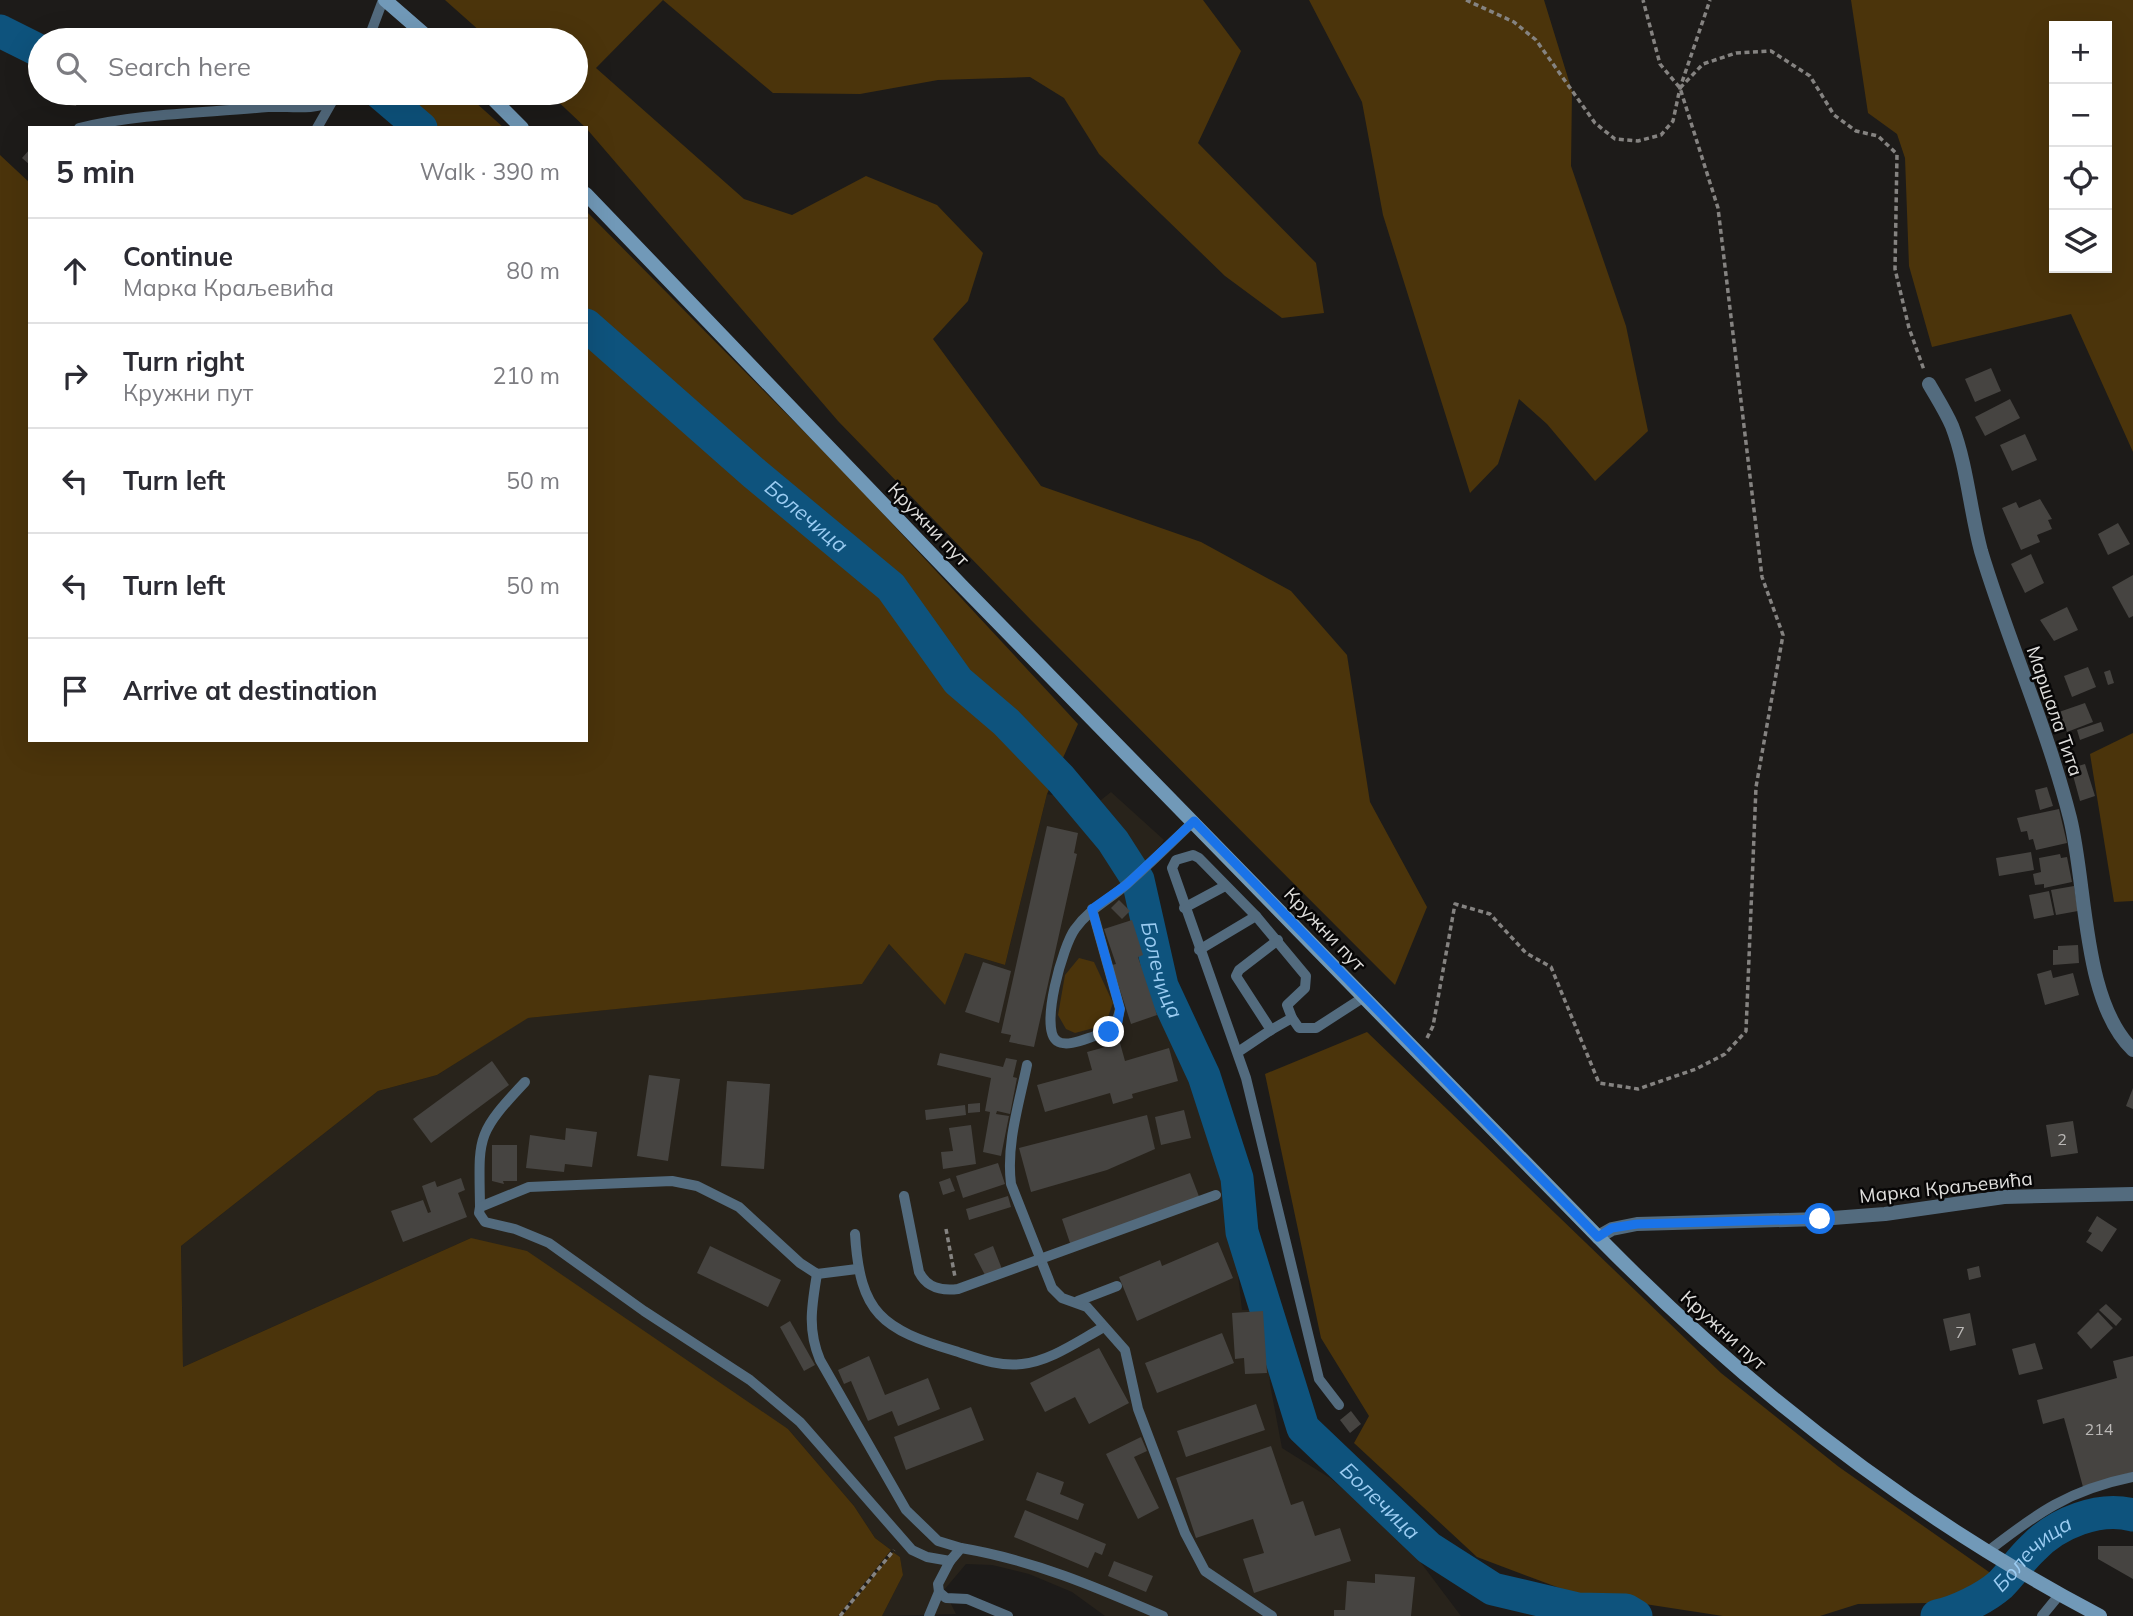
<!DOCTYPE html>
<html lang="en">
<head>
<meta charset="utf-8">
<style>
	:root { --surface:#fff; --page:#f7f7f7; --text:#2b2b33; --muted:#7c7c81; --line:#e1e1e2 }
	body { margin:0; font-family:Mulish,sans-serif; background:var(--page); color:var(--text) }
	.controls { position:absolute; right:21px; top:21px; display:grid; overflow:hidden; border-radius:0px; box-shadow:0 7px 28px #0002 }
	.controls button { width:63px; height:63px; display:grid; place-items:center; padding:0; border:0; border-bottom:2px solid var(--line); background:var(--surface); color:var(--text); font:35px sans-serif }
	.stop { position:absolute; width:21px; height:21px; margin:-16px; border:5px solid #1a73e8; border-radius:50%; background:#fff }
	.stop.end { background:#1a73e8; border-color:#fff; box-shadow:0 2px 7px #0008 }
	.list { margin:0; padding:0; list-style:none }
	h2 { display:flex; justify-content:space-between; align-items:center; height:91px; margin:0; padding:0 28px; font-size:30px }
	h2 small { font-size:23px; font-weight:400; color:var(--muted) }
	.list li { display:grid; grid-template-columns:46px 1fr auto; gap:21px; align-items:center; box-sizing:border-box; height:105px; padding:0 28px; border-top:2px solid var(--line) }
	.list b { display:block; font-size:26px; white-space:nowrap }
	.list p { margin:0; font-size:23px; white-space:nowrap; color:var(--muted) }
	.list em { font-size:23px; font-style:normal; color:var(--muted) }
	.icon { flex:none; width:38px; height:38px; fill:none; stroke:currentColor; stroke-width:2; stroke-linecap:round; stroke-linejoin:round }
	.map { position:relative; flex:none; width:2133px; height:1616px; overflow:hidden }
	.search { position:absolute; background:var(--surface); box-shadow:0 7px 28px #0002; left:28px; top:28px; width:560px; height:77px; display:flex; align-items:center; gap:18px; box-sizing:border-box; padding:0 24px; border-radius:38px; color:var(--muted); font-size:26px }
	.panel { position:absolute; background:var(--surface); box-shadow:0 7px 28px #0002; left:28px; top:126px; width:560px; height:616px; border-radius:0px }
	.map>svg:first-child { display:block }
</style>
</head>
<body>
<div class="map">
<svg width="2133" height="1616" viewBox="0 0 2133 1616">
	<rect width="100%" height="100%" fill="#1d1b19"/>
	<!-- built -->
	<polygon fill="#28231b" points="1111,792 1164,840 1140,877 1176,1025 1229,1196 1242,1310 1265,1310 1270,1384 1282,1448 1330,1478 1403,1539 1461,1616 1105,1616 1072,1592 1029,1574 992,1565 966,1564 944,1590 956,1614 882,1616 903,1575 900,1557 875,1538 854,1506 788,1429 471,1238 183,1367 181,1246 378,1091 437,1075 527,1018 861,984 889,944 945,1004 965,953 1005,965 1047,794 1096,804"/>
	<!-- green -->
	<g fill="#4b340b" fill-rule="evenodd">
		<polygon points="445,0 1203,0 1241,51 1198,143 1316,263 1324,313 1282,318 1225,276 1099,154 1064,98 1030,77 938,80 860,94 773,93 663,0 596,68 744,199 792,215 866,176 937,205 983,253 968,301 933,339 1041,486 1201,542 1291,591 1347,655 1370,802 1427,907 1395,985 1031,620 838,421 586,128 549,93 576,93 576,40 490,40"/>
		<polygon points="1309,0 1544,0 1572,91 1571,166 1626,326 1648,431 1595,481 1547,424 1519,399 1498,464 1470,493 1383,215 1362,102"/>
		<path d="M1851 0H2133V452L2071 314 1932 347 1909 266 1905 158 1897 134 1868 113ZM2054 26H2107V268H2054Z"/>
		<polygon points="345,93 465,93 504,128 403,128 371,97"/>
		<polygon points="0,155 30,183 30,740 586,740 586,211 846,474 1078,724 1047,794 1005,965 965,953 945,1005 889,944 862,984 528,1018 437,1075 378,1091 181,1246 183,1367 471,1238 527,1251 788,1429 854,1506 875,1538 891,1550 838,1616 0,1616"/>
		<polygon points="2133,733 2133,901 2114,902 2090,754"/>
		<polygon points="1079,958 1094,962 1113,1003 1105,1025 1075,1033 1066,1029 1058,1015 1065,975"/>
		<polygon points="1367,1032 1721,1373 1839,1467 1999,1579 1931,1603 1858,1604 1820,1616 1723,1616 1573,1593 1477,1557 1354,1443 1369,1416 1321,1338 1265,1074"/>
		<polygon points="893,1552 900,1557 903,1575 882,1616 842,1616"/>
	</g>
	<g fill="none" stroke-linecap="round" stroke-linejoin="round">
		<!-- river -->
		<g stroke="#0e537d" stroke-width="33">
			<polyline points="0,31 40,51"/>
			<polyline points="380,93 421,128"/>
			<path id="s1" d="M586 325 755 474 891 587 958 681 1006 722 1061 779 1113 841 1138 880 1162 986 1204 1076 1237 1178 1242 1232 1303 1428 1429 1548 1493 1589 1578 1609 1626 1610 1636 1616"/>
			<path id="s2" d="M1937 1616C1957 1612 1985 1598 2000 1585 2012 1573 2021 1559 2033 1548 2057 1523 2099 1506 2133 1515"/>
		</g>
	</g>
	<!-- building -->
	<g fill="#464441">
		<polygon points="64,93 79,93 76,106 62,104"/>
		<polygon points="30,149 30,165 22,158"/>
		<polygon points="1991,368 2001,391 1975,402 1965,379"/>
		<polygon points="2010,399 2020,418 1985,436 1975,417"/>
		<polygon points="2025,434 2037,460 2012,471 2000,445"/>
		<polygon points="2040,499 2052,519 2048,520 2052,529 2037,535 2040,542 2021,550 2002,508 2016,502 2019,508"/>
		<polygon points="2118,523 2130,544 2108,555 2098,534"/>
		<polygon points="2031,554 2044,583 2025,593 2011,564"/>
		<polygon points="2133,575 2133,616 2129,618 2112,587"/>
		<polygon points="2067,607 2078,630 2054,641 2040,620"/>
		<polygon points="2088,667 2096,687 2072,697 2064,676"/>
		<polygon points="2110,670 2114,683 2108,685 2104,672"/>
		<polygon points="2085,703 2093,722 2067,732 2059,712"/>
		<polygon points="2101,722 2104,731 2080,740 2077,730"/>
		<polygon points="2073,736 2075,742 2063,745 2061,740"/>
		<polygon points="2085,764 2095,796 2080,801 2071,768"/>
		<polygon points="2047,787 2053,806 2040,810 2035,790"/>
		<polygon points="2059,809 2067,843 2036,850 2033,839 2029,840 2027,831 2021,832 2017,818"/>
		<polygon points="1047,826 1078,833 1074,853 1077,854 1034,1047 1009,1042 1011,1035 1001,1033"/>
		<polygon points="2031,852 2034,870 1999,876 1996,858"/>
		<polygon points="2060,854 2061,858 2067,857 2072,882 2044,888 2044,884 2035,885 2033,874 2041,872 2039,858"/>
		<polygon points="2074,886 2078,911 2056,915 2051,890"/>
		<polygon points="2049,891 2054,915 2034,919 2029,895"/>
		<polygon points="1119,900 1130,911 1122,919 1111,908"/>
		<polygon points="1132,920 1143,955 1138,957 1157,1015 1131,1024 1112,965 1116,964 1104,929"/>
		<polygon points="2078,945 2079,963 2053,965 2053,950 2058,950 2058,946"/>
		<polygon points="983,962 1011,971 999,1023 965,1012"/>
		<polygon points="2051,970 2053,978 2073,973 2079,995 2045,1005 2037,974"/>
		<polygon points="1120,1043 1125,1061 1169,1048 1178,1081 1132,1094 1133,1098 1113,1104 1110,1093 1045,1112 1037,1085 1092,1070 1087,1052"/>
		<polygon points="940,1053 1003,1067 1006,1058 1017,1060 1013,1077 1017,1078 1010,1114 997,1111 996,1114 1009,1116 1001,1156 983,1152 990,1112 985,1111 991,1078 937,1065"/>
		<polygon points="492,1061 509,1085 431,1143 413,1119"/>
		<polygon points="649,1075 680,1079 668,1161 637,1156"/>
		<polygon points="727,1081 770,1084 764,1169 721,1166"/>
		<polygon points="2133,1088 2133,1109 2126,1106"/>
		<polygon points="980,1103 980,1112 968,1113 968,1104"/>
		<polygon points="965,1105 966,1115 926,1120 925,1110"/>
		<polygon points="1184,1110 1191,1138 1161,1145 1155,1117"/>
		<polygon points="1147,1115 1155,1149 1107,1170 1031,1192 1019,1148"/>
		<polygon points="2073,1121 2078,1153 2051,1157 2046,1125"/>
		<polygon points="971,1125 976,1164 943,1169 941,1152 953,1151 949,1128"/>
		<polygon points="566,1128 597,1132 592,1167 565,1164 564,1172 526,1168 530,1135 565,1140"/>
		<polygon points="492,1145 517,1145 517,1181 503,1181 504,1184 492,1181"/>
		<polygon points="998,1163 1005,1184 963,1198 956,1176"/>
		<polygon points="1190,1173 1200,1199 1071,1246 1062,1219"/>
		<polygon points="461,1178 465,1190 458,1193 467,1217 403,1242 391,1211 423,1200 428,1213 431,1212 422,1186 435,1181 437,1187"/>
		<polygon points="950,1178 955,1191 943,1195 939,1182"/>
		<polygon points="1008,1196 1011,1207 969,1220 966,1209"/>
		<polygon points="2097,1216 2117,1229 2102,1252 2086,1242 2092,1233 2088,1231"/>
		<polygon points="1218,1242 1233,1278 1137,1321 1119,1277 1160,1260 1162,1266"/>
		<polygon points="710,1246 781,1280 768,1307 697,1273"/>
		<polygon points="993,1246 1002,1269 985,1275 974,1254"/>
		<polygon points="1979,1266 1981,1277 1969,1280 1967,1269"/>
		<polygon points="2106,1304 2122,1319 2116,1326 2099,1310"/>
		<polygon points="1263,1311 1267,1373 1245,1374 1244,1358 1235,1359 1232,1313"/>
		<polygon points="2098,1312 2113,1328 2091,1349 2077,1333"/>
		<polygon points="1970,1313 1976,1345 1950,1351 1943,1319"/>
		<polygon points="790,1321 815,1365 804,1371 780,1327"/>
		<polygon points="1222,1333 1234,1363 1157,1393 1145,1363"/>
		<polygon points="2035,1343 2043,1369 2019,1375 2012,1349"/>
		<polygon points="1099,1348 1129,1403 1089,1424 1075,1397 1045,1412 1030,1383"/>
		<polygon points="869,1356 885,1395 928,1378 940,1409 898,1426 892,1411 868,1421 851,1381 844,1384 838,1370"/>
		<polygon points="2133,1356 2133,1472 2083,1487 2064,1418 2043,1424 2037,1400 2117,1378 2113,1361"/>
		<polygon points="1256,1404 1265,1430 1186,1457 1177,1431"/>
		<polygon points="971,1407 984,1440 906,1470 894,1437"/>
		<polygon points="1351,1411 1361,1424 1350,1433 1340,1420"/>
		<polygon points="1141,1437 1147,1451 1134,1457 1159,1508 1138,1519 1106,1454"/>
		<polygon points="1271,1446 1291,1505 1303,1501 1315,1536 1340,1528 1351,1561 1254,1593 1243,1559 1264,1553 1253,1519 1196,1538 1176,1478"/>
		<polygon points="1037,1472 1064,1482 1060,1494 1084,1504 1078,1520 1026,1500"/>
		<polygon points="1025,1510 1106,1544 1102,1555 1095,1552 1088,1568 1014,1537"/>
		<polygon points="2098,1546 2133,1546 2133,1579 2098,1559"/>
		<polygon points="1114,1561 1153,1576 1146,1592 1108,1576"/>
		<polygon points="1375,1574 1415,1577 1411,1616 1334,1616 1334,1610 1345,1610 1347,1581 1375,1583"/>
	</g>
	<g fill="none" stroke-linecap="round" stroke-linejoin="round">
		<!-- path -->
		<g stroke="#858381" stroke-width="3.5" stroke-dasharray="5 3.5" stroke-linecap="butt">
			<polyline points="1466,0 1514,22 1536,40 1595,123 1615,139 1638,141 1661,135 1673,121 1680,88 1710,0"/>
			<polyline points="1680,88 1703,64 1736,53 1771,51 1810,76 1834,115 1856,131 1878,136 1897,154 1895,269 1909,328 1924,370"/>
			<polyline points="1427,1038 1433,1026 1455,904 1490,914 1526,953 1551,967 1599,1083 1638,1089 1696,1069 1725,1054 1746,1031 1756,787 1783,635 1762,577 1718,208 1680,88 1660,64 1643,0"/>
			<polyline points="946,1229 955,1277"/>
			<polyline points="840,1616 894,1550"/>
		</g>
		<!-- lane -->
		<g stroke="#536b7e" stroke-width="10">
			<polyline points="368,40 383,0"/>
			<path d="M79 128C141 113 205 113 268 107 290 106 313 111 332 101"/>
			<polyline points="317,128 337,93"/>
			<polyline points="1184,908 1225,886"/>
			<path d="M1092 909 1120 1009C1117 1024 1113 1031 1098 1035 1087 1038 1067 1048 1057 1041 1039 1029 1063 945 1075 929 1089 909 1109 900 1127 884 1150 864 1172 842 1194 821"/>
			<polyline points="1199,950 1256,916"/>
			<polyline points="1292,1018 1287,1005 1305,988 1306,976 1256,916 1199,858 1193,855 1176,860 1172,868 1246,1078 1319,1379 1339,1405"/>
			<polyline points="1271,1030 1292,1018 1299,1028 1316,1028 1364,997"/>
			<polyline points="1238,1052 1271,1030 1236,976 1239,970 1278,940"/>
			<path d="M1027 1065C1019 1104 1006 1144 1011 1184L1052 1288 1062 1298 1087 1307 1125 1350 1138 1409 1185 1533 1205 1571 1272 1616"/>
			<path d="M904 1196 919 1272C927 1288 941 1291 958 1289L1216 1195"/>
			<path d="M480 1207C479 1137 475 1135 525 1082"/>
			<path d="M855 1234C860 1314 882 1329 955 1351 977 1358 998 1367 1022 1364 1051 1361 1078 1341 1104 1327"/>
			<path d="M857 1269 817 1274 800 1263 739 1207 697 1186 672 1181 529 1187 480 1207 479 1213 485 1222 515 1229 549 1243 644 1311 750 1380 800 1422 912 1550 927 1557 950 1561 961 1548C1033 1560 1096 1587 1163 1616"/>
			<path d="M817 1274C812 1305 807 1329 820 1360L906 1510 938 1541 961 1548"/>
			<polyline points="1078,1301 1117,1286"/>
			<path d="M1987 1552C2037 1513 2069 1490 2133 1477"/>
			<polyline points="950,1561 938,1584 939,1592 946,1598 967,1599 1008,1616"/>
			<polyline points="929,1616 939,1592"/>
			<polyline points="2042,1616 2060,1594"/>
		</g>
		<!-- street -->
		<g stroke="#536b7e" stroke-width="14">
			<path d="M1929 384C1937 398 1946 412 1952 426 1967 465 1970 510 1981 551 2008 641 2047 727 2070 818 2087 886 2082 1001 2133 1050"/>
			<polyline points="1598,1237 1612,1229 1637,1224 1820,1219 1885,1214 2004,1197 2133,1194"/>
		</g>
		<!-- secondary -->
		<g stroke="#7199b8" stroke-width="14">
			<polyline points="385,0 431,40"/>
			<polyline points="487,93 522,128"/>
			<path d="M586 194 962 586 1605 1244C1751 1392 1916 1519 2100 1616"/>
		</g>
	</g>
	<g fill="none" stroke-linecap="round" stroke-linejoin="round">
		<!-- route -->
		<polyline stroke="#1a73e8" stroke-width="9" points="1109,1032 1118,1022 1120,1009 1092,909 1126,885 1194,821 1598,1237 1612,1228 1637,1224 1820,1219"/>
	</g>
	<g text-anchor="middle" stroke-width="5" stroke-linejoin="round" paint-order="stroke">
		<!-- number labels -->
		<g font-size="16" fill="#bab8b6">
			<text x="2062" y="1145">2</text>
			<text x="1960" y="1338">7</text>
			<text x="2099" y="1435">214</text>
		</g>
		<!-- street labels -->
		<g font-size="19" fill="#e0dfdd" stroke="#070606">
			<text transform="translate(929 524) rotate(46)" y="7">Кружни пут</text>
			<text transform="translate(2055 711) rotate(71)" y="7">Маршала Тита</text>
			<text transform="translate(1325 929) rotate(46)" y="7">Кружни пут</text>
			<text transform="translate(1946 1187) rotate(-6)" y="7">Марка Краљевића</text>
			<text transform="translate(1724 1330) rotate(42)" y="7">Кружни пут</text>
		</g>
		<!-- water labels -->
		<g font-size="21" font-style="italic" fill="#9bccf2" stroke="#070606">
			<text dy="7" stroke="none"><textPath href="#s1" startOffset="292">Болечица</textPath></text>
			<text dy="7" stroke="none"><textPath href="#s1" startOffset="880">Болечица</textPath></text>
			<text dy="7" stroke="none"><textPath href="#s1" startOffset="1468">Болечица</textPath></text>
			<text dy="7" stroke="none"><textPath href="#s2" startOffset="116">Болечица</textPath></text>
		</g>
	</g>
</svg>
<div class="controls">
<button>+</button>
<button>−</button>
<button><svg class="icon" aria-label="locate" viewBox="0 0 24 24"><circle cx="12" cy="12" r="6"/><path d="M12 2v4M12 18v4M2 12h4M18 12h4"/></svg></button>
<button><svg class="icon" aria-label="layers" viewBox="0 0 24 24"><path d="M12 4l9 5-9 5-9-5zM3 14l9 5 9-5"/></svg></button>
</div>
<div class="stop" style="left:1820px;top:1219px"></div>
<div class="stop end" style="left:1109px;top:1032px"></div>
<div class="search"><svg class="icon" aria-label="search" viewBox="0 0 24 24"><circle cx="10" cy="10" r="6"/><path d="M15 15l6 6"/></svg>Search here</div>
<section class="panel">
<h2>5 min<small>Walk · 390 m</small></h2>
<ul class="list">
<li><svg class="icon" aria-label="ahead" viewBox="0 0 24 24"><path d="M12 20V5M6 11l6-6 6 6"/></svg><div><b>Continue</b><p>Марка Краљевића</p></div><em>80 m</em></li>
<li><svg class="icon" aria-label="right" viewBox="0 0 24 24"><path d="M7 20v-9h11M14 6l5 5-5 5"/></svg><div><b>Turn right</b><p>Кружни пут</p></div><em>210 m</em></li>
<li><svg class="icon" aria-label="left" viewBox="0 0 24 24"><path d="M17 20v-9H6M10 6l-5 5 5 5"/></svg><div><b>Turn left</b></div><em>50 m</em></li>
<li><svg class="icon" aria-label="left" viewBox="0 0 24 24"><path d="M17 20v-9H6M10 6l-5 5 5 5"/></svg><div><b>Turn left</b></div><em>50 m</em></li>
<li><svg class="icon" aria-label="arrive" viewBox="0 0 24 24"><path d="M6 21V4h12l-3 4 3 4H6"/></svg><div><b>Arrive at destination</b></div></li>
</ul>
</section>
</div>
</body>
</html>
